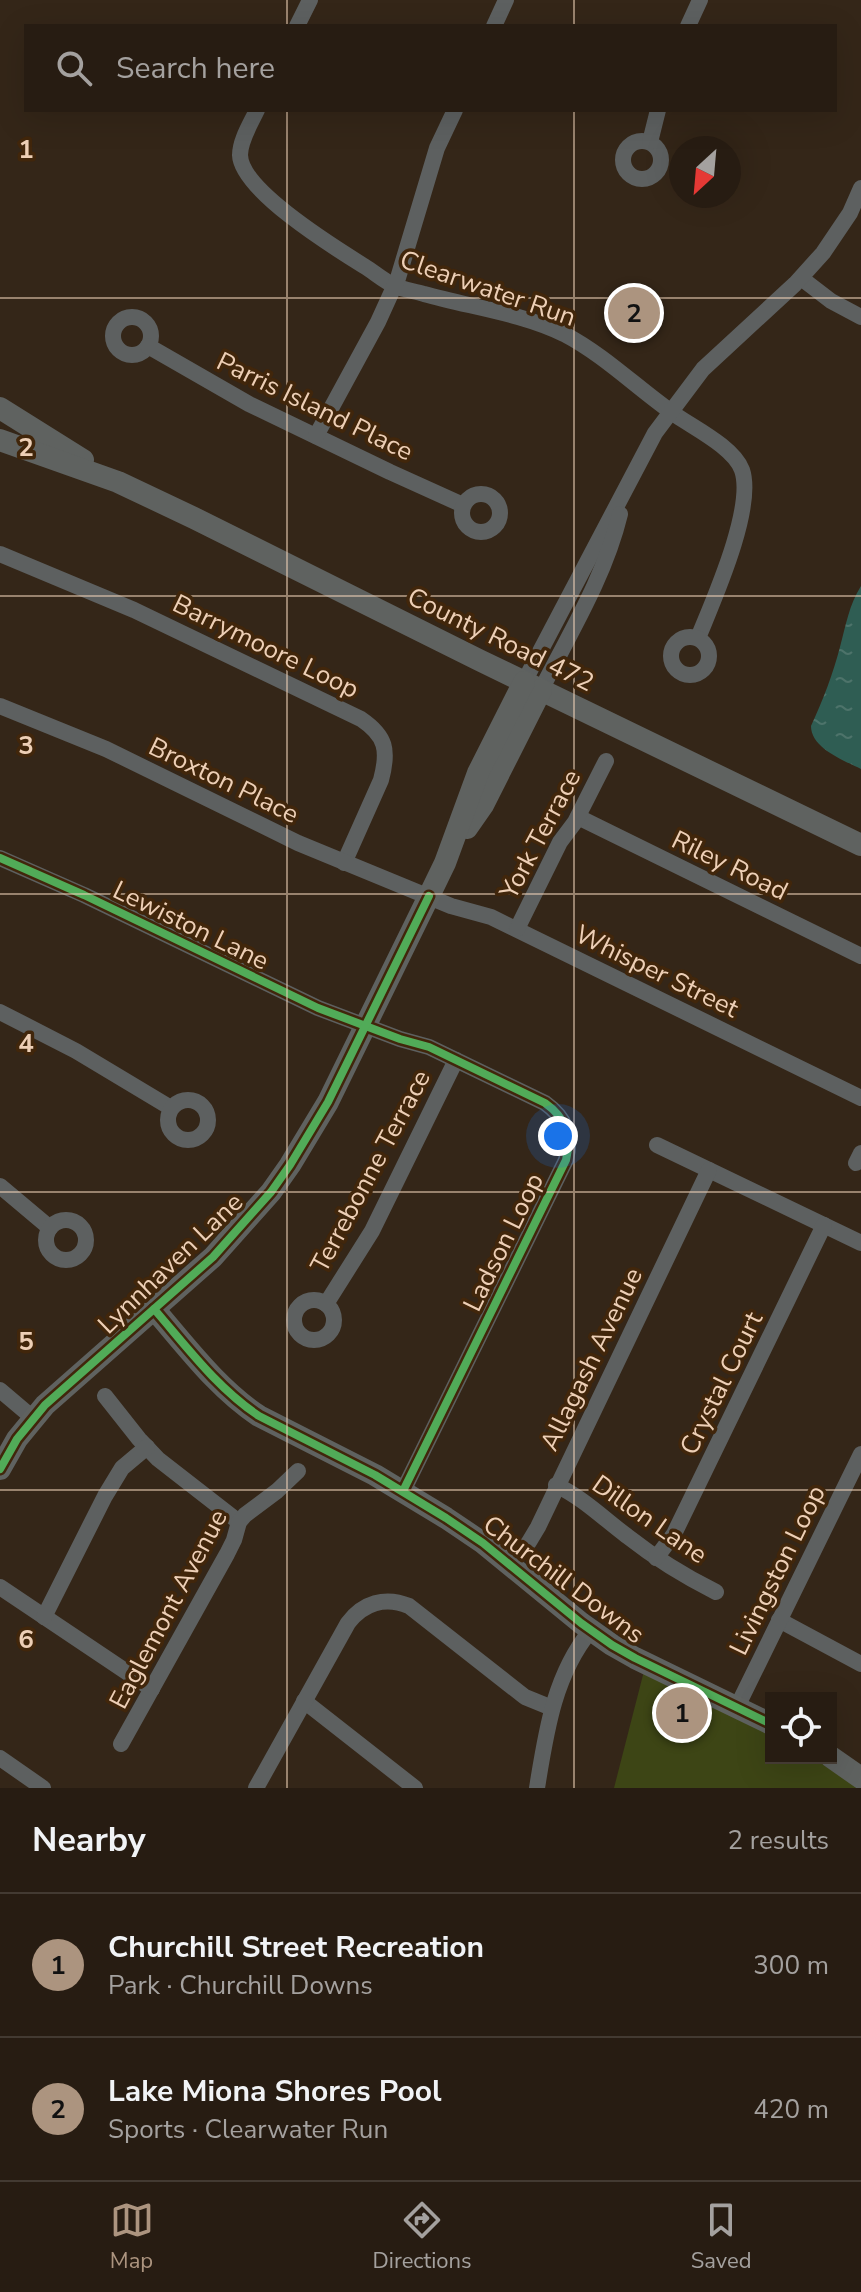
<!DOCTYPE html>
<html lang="en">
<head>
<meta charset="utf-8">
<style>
	:root { --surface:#271c12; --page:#2f251b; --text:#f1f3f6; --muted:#a4a19f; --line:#433a32; --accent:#ac947f }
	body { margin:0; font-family:"Nunito Sans",sans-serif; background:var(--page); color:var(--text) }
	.controls { position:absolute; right:24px; bottom:24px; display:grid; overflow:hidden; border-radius:0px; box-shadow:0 8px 32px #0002 }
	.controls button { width:72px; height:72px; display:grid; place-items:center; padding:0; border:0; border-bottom:2px solid var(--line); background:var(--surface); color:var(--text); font:40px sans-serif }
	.compass { position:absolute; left:669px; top:136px; width:72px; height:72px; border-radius:50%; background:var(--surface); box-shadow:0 8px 32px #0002; rotate:206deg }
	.you { position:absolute; left:558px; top:1136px; width:28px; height:28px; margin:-20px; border:6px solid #fff; border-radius:50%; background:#1a73e8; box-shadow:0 0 0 12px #1a73e833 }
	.badge { display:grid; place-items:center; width:52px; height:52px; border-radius:50%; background:var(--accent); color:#111; font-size:26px; font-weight:700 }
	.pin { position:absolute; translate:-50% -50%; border:4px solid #fff; box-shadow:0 2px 8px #0006 }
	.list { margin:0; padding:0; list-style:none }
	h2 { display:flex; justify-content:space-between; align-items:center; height:104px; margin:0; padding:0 32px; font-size:34px }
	h2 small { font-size:26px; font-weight:400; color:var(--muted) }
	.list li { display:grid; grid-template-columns:52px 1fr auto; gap:24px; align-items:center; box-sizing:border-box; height:144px; padding:0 32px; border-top:2px solid var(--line) }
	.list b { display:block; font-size:30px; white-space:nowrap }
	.list p { margin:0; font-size:26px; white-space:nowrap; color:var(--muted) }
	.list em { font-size:26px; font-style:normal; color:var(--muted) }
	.icon { flex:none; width:44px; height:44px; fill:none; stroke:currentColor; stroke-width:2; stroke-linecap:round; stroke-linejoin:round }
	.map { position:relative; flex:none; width:861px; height:1788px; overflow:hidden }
	.search { position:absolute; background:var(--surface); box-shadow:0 8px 32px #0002; left:24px; right:24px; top:24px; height:88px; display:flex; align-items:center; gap:20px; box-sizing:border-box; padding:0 28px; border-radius:0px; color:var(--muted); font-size:30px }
	.sheet { height:392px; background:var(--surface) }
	nav { display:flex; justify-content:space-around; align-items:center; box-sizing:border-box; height:112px; border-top:2px solid var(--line); background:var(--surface); font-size:22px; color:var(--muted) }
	nav a { display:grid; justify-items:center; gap:4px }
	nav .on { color:var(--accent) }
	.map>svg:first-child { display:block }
</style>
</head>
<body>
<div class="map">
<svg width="861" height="1788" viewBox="0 0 861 1788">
	<defs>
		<pattern id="water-ripples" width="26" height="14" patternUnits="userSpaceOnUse" patternTransform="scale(2)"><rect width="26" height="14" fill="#2f5d53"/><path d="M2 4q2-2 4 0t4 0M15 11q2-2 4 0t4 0" fill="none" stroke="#4d736a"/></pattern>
	</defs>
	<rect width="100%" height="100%" fill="#342618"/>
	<!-- park -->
	<polygon fill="#3d4515" points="644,1671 771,1733 771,1758 813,1758 859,1788 614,1788"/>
	<!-- water -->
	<path fill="url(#water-ripples)" d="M861 586V769C843 760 811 748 811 726 823 700 833 674 840 647 846 625 849 605 861 586Z"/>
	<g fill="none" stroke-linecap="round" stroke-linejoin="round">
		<!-- street -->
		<g stroke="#5d6060" stroke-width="16">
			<polyline points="297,26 310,0"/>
			<polyline points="494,26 506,0"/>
			<polyline points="688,26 700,0"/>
			<path d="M257 110C251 123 240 140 240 155 241 190 335 248 364 266 374 272 384 281 395 286 404 290 415 291 424 294 470 307 521 313 564 334 606 356 639 390 677 416 696 429 734 448 742 470 755 508 713 601 698 638"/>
			<circle cx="642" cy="160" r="19"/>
			<polyline points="650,142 658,110"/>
			<polyline points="801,278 831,301 861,317"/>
			<circle cx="132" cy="336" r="19"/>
			<polyline points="148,346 249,404 390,472 463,505"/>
			<polyline points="316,436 378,322 398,278 437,148 455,110"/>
			<circle cx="481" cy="513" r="19"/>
			<path d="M0 554 134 610 361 719C386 736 389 750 381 780L344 863"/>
			<circle cx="690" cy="656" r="19"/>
			<polyline points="524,682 655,433 703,369 795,284 823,253 850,213 861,188"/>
			<path d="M541 690C570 633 605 576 620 514"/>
			<polyline points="0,706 106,749 298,843 451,906 491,917 861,1098"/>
			<polyline points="578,817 861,956"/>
			<path d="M0 858 84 895 318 1008 400 1039 429 1047 545 1103C566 1118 572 1135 566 1160L403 1491"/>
			<polyline points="517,929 560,842 575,822 606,761"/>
			<polyline points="0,1012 76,1051 171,1108"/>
			<circle cx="188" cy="1120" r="20"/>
			<polyline points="657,1145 861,1243"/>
			<polyline points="856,1163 861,1153"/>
			<polyline points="0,1186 50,1228"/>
			<circle cx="66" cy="1240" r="20"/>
			<circle cx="314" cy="1320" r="20"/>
			<polyline points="326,1304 372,1231 456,1060"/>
			<polyline points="0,1390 33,1418"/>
			<polyline points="105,1396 139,1439 158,1459 239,1522"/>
			<path d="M556 1485C583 1498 603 1518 627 1536 655 1558 684 1576 716 1592"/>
			<polyline points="656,1558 674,1534 824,1225"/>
			<polyline points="510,1565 529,1542 538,1527 709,1170"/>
			<polyline points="0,1587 152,1689"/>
			<polyline points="44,1617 105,1496 122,1468 147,1447"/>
			<polyline points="779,1620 861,1664"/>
			<polyline points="304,1701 415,1788"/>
			<polyline points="737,1707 861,1454"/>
			<polyline points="121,1744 227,1554 234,1540 239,1522 245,1515 277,1491 298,1471"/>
			<polyline points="0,1758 43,1788"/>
			<path d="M256 1788 348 1623C363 1603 385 1596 409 1606L525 1697 552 1708"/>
			<path d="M537 1788C546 1732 554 1675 591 1630"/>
		</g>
		<!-- secondary -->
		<g stroke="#5f6260" stroke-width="22">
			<polyline points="0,408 83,460"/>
			<polyline points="0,440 118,482 194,518 479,660 861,845"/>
			<polyline points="467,828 483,805 541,690"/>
			<path d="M154 1309C187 1347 217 1388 259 1416L375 1475 446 1518 483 1543 581 1623 612 1645 635 1658 771 1724"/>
			<polyline points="0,1469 17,1439 45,1405 213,1257 271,1192 290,1165 328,1102 429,896 445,863 478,773 524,682"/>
			<polyline points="831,1757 861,1778"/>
		</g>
		<!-- cycleway casing -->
		<g stroke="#41260b" stroke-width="13">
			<g id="cycleway">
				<path d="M0 858 84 895 318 1008 400 1039 429 1047 545 1103C566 1118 572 1135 566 1160L403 1491"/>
				<path d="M154 1309C187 1347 217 1388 259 1416L375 1475 446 1518 483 1543 581 1623 612 1645 635 1658 771 1724"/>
				<polyline points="0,1469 17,1439 45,1405 213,1257 271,1192 290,1165 328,1102 429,896"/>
			</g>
		</g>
		<!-- cycleway -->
		<use href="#cycleway" stroke="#51ab58" stroke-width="8"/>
	</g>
	<!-- grid -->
	<path fill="none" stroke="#edcfb6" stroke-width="2" stroke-opacity="0.55" d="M287 0V26M574 0V26M287 110V1788M574 110V1788M0 298H861M0 596H861M0 894H861M0 1192H861M0 1490H861"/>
	<g text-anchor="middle" stroke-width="7" stroke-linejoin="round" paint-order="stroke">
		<!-- street labels -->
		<g font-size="26" fill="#edcfb6" stroke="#41260b">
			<text transform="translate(488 288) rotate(19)" y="9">Clearwater Run</text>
			<text transform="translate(315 406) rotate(26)" y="9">Parris Island Place</text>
			<text transform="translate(501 639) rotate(26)" y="9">County Road 472</text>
			<text transform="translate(266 646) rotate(26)" y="9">Barrymoore Loop</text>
			<text transform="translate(224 780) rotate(26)" y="9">Broxton Place</text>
			<text transform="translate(540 834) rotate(-62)" y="9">York Terrace</text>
			<text transform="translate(730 865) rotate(26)" y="9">Riley Road</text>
			<text transform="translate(191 925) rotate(26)" y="9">Lewiston Lane</text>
			<text transform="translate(657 971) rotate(26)" y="9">Whisper Street</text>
			<text transform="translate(370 1171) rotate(-62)" y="9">Terrebonne Terrace</text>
			<text transform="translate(503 1242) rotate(-64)" y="9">Ladson Loop</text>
			<text transform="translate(170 1263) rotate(-44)" y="9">Lynnhaven Lane</text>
			<text transform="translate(591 1359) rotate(-64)" y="9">Allagash Avenue</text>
			<text transform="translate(721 1383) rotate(-64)" y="9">Crystal Court</text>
			<text transform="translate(650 1519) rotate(35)" y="9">Dillon Lane</text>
			<text transform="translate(777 1570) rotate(-64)" y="9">Livingston Loop</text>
			<text transform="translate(564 1579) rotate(37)" y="9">Churchill Downs</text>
			<text transform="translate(168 1609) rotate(-62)" y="9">Eaglemont Avenue</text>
		</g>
	</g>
	<g font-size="26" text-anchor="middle" font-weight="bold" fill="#edcfb6" stroke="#41260b" stroke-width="7" stroke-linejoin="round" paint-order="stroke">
		<text x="26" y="158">1</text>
		<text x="26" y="456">2</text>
		<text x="26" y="754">3</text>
		<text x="26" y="1052">4</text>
		<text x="26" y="1350">5</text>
		<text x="26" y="1648">6</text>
	</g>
</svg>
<div class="controls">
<button><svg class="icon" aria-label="locate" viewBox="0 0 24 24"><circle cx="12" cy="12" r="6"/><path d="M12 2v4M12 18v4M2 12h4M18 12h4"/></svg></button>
</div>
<svg class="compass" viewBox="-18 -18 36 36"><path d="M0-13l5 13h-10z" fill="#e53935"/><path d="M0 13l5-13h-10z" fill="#a4a19f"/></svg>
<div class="you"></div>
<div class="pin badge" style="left:682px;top:1713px">1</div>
<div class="pin badge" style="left:634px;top:313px">2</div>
<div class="search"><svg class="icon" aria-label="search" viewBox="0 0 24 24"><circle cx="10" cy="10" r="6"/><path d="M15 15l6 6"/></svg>Search here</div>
</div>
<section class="sheet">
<h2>Nearby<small>2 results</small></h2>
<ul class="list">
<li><span class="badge">1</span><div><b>Churchill Street Recreation</b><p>Park · Churchill Downs</p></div><em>300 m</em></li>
<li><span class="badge">2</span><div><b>Lake Miona Shores Pool</b><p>Sports · Clearwater Run</p></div><em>420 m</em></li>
</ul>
</section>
<nav>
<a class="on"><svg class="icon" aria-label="map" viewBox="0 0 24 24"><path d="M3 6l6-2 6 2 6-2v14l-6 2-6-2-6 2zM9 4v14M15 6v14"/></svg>Map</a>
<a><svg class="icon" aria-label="directions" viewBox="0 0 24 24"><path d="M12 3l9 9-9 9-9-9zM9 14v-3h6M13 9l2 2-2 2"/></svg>Directions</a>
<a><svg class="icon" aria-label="saved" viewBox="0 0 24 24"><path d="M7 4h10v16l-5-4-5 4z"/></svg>Saved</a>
</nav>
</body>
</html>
